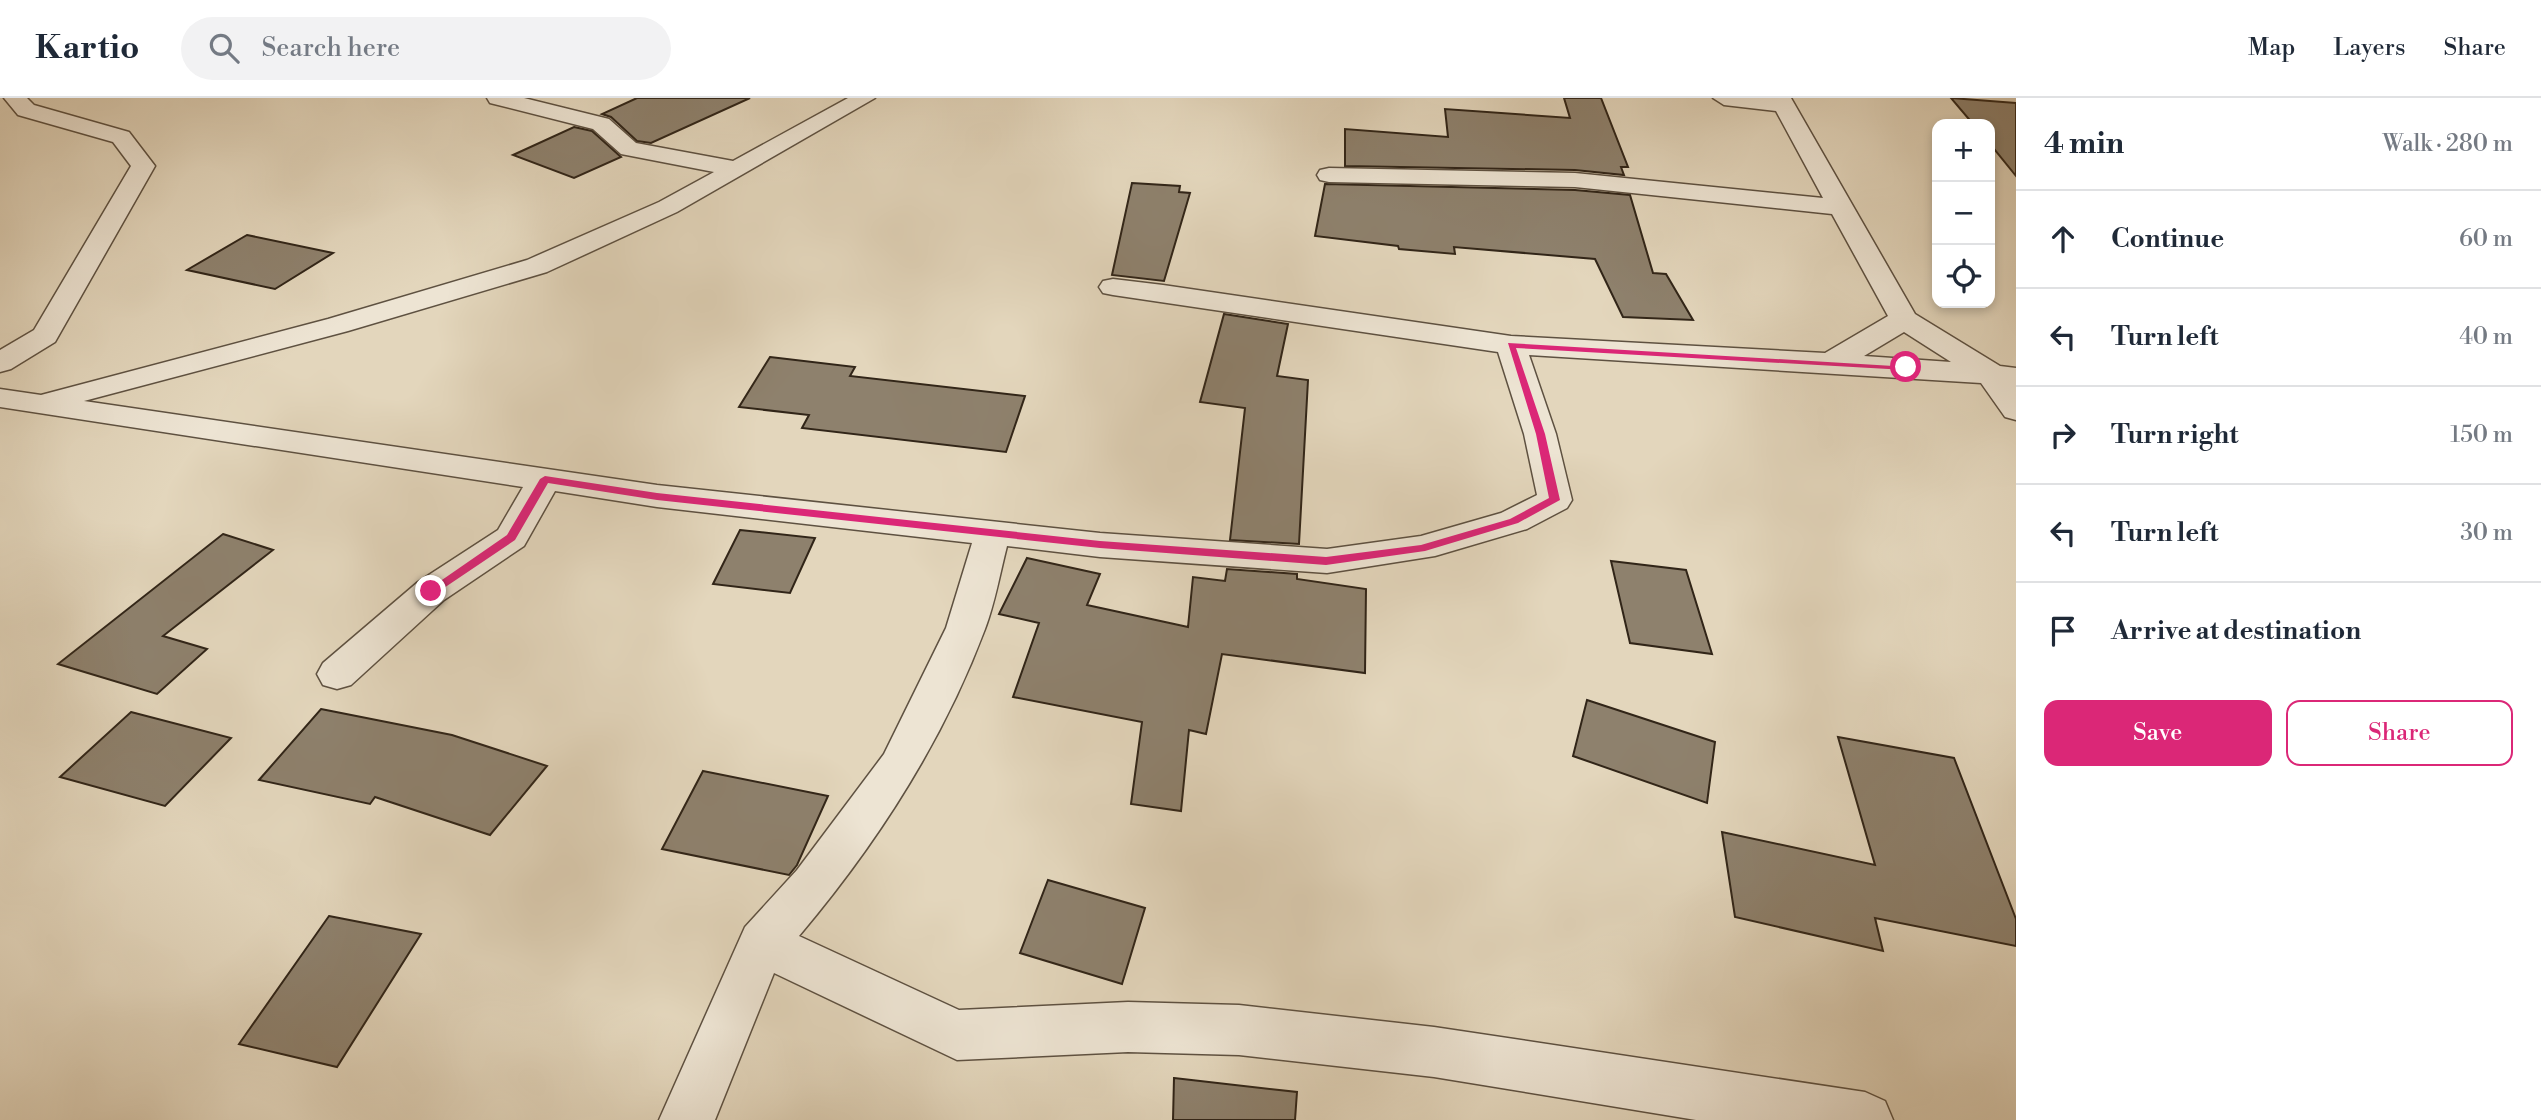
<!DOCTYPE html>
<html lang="en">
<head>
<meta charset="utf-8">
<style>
	:root { --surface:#fff; --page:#f2f2f3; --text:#1f2937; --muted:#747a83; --line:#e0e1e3; --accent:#db2777 }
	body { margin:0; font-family:"Libre Bodoni",serif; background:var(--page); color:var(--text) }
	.controls { position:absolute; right:21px; top:21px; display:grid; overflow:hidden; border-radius:14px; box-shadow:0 4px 10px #0003 }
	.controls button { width:63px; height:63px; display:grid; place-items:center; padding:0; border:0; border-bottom:2px solid var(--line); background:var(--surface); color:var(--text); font:35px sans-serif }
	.stop { position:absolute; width:21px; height:21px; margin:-16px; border:5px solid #db2777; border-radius:50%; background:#fff }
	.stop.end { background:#db2777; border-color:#fff; box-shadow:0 2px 7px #0008 }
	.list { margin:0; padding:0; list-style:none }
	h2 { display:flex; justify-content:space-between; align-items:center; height:91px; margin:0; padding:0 28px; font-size:30px }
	h2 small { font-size:23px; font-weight:400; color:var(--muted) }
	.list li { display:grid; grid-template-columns:46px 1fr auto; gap:21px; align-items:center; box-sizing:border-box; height:98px; padding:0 28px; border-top:2px solid var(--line) }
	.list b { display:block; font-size:26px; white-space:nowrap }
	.list em { font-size:23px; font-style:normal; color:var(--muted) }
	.actions { display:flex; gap:14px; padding:21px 28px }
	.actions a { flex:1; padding:16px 0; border:2px solid var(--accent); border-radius:14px; text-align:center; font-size:24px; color:var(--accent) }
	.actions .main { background:var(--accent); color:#fff }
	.icon { flex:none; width:38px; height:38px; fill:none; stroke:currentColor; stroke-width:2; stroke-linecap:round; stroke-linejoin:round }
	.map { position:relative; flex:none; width:2016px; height:1022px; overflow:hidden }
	header { display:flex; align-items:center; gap:42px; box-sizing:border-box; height:98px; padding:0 35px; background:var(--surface); border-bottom:2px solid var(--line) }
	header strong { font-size:33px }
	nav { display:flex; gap:38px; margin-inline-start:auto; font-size:24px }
	.search { width:490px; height:63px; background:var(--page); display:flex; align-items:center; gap:18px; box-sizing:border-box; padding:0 24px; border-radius:38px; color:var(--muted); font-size:26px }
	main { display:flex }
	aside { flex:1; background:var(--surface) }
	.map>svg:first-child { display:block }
</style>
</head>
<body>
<header>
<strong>Kartio</strong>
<div class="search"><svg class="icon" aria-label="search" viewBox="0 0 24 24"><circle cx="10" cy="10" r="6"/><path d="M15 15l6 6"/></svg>Search here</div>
<nav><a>Map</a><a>Layers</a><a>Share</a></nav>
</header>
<main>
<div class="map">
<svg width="2016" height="1022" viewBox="0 0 2016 1022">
	<rect width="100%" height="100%" fill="#e3d6bc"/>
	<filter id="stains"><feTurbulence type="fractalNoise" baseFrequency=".00286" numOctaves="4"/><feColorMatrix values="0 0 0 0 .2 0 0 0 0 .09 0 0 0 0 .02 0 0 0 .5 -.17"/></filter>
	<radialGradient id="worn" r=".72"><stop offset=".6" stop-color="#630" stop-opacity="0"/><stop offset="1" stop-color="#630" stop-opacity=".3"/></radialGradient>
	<!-- building -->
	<g fill="#8e816d" stroke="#312518" stroke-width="2">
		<polygon points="637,0 750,0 651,45 637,43 611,19 602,16"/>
		<polygon points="1564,0 1601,0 1628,69 1621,69 1624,77 1575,72 1345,68 1345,31 1448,39 1445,11 1570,20"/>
		<polygon points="1951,0 2016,5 2016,78 1990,46 1990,26 1973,26"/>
		<polygon points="574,29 592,33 621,59 574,80 513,57"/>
		<polygon points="1132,85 1180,88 1179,94 1190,95 1164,183 1112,177"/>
		<polygon points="1325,86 1575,92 1630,97 1653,175 1666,176 1693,222 1623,219 1595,161 1454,149 1455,156 1399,151 1398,148 1315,138"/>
		<polygon points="247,137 333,155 275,191 187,172"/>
		<polygon points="1224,216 1288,226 1277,278 1308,282 1299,446 1230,442 1245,310 1200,304"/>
		<polygon points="770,259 855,269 850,278 1025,298 1006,354 802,330 809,317 739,309"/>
		<polygon points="740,432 815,440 790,495 713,486"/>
		<polygon points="223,436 273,452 163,538 207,551 157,596 58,566"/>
		<polygon points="1027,460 1100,476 1087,507 1188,529 1193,479 1225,483 1227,471 1297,476 1297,481 1366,491 1365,575 1222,556 1206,636 1189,632 1181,713 1131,706 1142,624 1013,599 1039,525 999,516"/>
		<polygon points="1611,463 1686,472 1712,556 1630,545"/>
		<polygon points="1587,602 1715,644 1707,705 1573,658"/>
		<polygon points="321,611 452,637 547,668 490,737 375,699 370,706 259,682"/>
		<polygon points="131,614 231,640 165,708 60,679"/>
		<polygon points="1838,639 1954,660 2016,821 2016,848 1875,820 1883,853 1735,819 1722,734 1875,767"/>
		<polygon points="703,673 828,698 797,767 789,777 662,751"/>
		<polygon points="1048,782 1145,810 1122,886 1020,855"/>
		<polygon points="329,818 421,836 337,969 239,946"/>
		<polygon points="1174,980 1297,994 1295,1022 1173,1022"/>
	</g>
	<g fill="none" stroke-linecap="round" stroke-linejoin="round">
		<!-- street casing -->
		<g stroke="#5e5141" stroke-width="3">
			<g id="street">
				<polygon points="4,0 27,0 34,7 129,34 155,68 55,244 11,271 0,274 0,252 34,232 131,68 113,44 18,17"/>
				<path d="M487 0H524L609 21 636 45 733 63 848 0H875L677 114 547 174 348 233 84 303 657 387 1100 435 1327 451 1421 438 1501 415 1537 397 1524 336 1498 254 1113 197 1103 195 1099 189 1103 183 1113 181 1163 187 1511 238 1825 255 1888 218 1832 116 1575 89 1329 84 1320 82 1317 77 1320 72 1329 70 1575 75 1823 100 1776 13 1724 7 1713 0H1791L1915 216 2000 268 2016 270V322L2005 319 1981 285 1529 257 1556 336 1572 402 1567 410 1527 431 1435 458 1327 475 1100 459 1007 448C1000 475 995 505 985 531 943 643 876 747 799 838L959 912 1128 904 1239 907 1434 929 1865 994 1885 1003 1893 1022H1696L1434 979 1239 957 1128 954 957 962 774 875 715 1022H659L745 829 797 772 884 656 946 530 972 445 657 409 555 393 524 448 444 502 351 587 337 591 323 587 317 576 323 565 418 484 498 432 523 389 0 309V291L41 297 328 221 527 162 659 104 714 74 621 56 593 31 490 5ZM1904 234 1951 264 1864 258Z"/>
			</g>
		</g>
		<!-- street -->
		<use href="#street" fill="#ede4d3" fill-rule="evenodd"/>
	</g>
	<!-- route -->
	<polygon fill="#db2777" points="1508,245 1910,269 1906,272 1516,250 1545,336 1560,402 1518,425 1425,453 1326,467 1100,450 657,402 548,385 515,442 435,496 426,493 507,437 540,381 545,378 657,395 1100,443 1326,459 1421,447 1510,421 1549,400 1536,336"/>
	<rect width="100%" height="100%" filter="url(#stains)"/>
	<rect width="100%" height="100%" fill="url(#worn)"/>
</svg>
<div class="controls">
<button>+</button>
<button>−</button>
<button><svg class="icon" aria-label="locate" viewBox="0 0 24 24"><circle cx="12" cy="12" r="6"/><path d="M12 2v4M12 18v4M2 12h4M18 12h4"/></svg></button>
</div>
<div class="stop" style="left:1906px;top:269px"></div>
<div class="stop end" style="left:431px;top:493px"></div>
</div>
<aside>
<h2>4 min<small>Walk · 280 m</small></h2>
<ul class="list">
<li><svg class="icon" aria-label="ahead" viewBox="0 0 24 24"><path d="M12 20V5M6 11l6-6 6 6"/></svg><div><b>Continue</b></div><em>60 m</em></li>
<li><svg class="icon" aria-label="left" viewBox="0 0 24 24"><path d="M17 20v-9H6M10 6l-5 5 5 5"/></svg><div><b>Turn left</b></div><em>40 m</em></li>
<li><svg class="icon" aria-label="right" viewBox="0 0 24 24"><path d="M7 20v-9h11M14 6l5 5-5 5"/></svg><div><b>Turn right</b></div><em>150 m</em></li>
<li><svg class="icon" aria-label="left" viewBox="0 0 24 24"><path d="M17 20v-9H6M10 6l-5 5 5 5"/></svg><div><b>Turn left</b></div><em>30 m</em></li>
<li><svg class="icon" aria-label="arrive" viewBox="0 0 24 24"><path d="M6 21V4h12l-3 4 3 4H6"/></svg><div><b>Arrive at destination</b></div></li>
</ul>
<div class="actions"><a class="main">Save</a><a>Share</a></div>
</aside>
</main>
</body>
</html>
